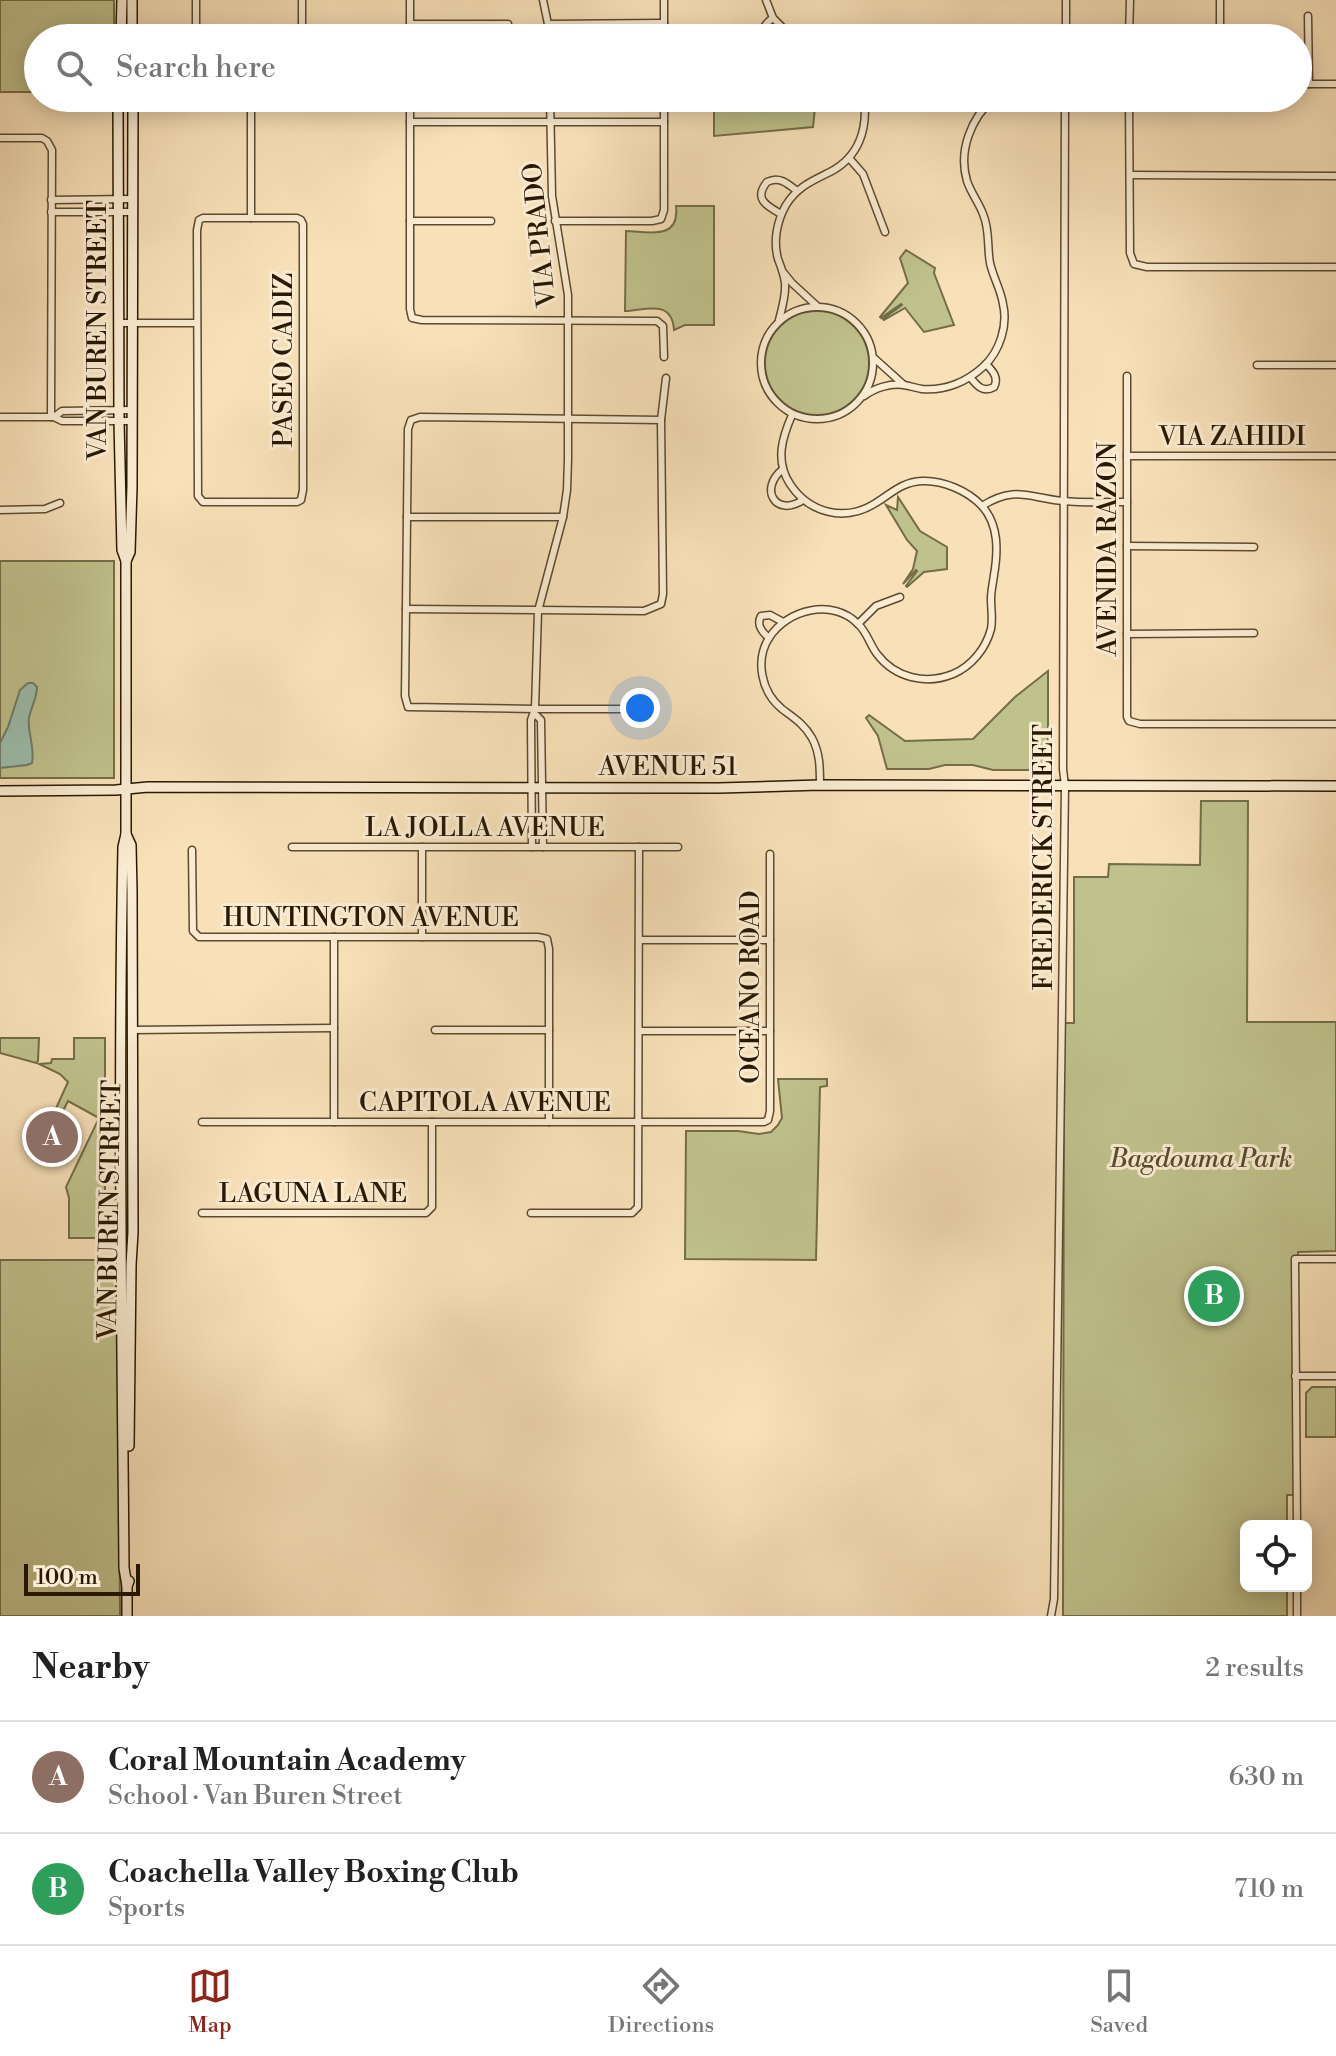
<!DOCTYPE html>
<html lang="en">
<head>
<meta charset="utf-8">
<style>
	:root { --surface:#fff; --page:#f2f2f2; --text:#222; --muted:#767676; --line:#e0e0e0; --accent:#8f2418 }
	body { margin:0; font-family:"Libre Bodoni",serif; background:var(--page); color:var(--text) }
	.controls { position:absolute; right:24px; bottom:24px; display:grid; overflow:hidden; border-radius:12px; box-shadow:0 4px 20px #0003 }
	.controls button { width:72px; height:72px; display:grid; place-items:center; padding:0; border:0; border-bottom:2px solid var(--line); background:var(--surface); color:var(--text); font:40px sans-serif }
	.scale { position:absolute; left:24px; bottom:20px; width:116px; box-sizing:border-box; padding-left:8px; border:4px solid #291802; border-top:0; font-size:22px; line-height:28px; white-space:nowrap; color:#291802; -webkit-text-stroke:6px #faecd2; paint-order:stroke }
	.you { position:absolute; left:640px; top:708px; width:28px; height:28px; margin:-20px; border:6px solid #fff; border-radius:50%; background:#1a73e8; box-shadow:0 0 0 12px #1a73e833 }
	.badge { display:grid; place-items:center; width:52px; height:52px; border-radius:50%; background:var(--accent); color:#fff; font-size:26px; font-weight:700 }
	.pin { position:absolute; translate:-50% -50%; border:4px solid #fff; box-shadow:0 2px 8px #0006 }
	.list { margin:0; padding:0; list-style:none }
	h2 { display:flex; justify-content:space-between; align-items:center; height:104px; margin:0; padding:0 32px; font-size:34px }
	h2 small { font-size:26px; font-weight:400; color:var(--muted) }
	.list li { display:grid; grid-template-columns:52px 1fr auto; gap:24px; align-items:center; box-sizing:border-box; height:112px; padding:0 32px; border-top:2px solid var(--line) }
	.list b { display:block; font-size:30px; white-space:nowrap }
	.list p { margin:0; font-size:26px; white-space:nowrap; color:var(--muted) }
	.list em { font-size:26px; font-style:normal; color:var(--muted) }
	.icon { flex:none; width:44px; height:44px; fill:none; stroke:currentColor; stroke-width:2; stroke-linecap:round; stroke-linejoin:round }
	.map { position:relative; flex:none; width:1336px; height:1616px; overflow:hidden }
	.search { position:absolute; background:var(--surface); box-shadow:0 4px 20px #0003; left:24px; right:24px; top:24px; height:88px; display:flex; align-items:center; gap:20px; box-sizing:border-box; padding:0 28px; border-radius:44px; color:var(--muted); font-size:30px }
	.sheet { height:328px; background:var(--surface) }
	nav { display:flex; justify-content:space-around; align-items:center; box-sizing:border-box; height:112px; border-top:2px solid var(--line); background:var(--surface); font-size:22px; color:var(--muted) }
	nav a { display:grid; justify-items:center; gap:4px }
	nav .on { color:var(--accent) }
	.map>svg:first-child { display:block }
</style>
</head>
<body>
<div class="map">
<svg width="1336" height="1616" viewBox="0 0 1336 1616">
	<rect width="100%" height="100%" fill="#f8e1b9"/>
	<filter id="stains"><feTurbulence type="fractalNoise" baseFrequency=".0025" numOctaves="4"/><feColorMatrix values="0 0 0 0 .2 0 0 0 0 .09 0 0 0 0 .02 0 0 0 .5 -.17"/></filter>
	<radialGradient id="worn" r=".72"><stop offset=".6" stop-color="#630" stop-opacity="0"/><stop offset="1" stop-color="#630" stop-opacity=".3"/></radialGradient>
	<!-- green -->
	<g fill="#c0c28d" stroke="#746d48" stroke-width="2">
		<polygon points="0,0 114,0 114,38 38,38 38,92 0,92"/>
		<polygon points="714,98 816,98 813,127 714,136"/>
		<path d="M676 206H714V325H685L674 330C672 299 646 310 625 311L626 231C646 231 680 242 676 206Z"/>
		<polygon points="906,250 935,268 934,273 954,325 924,332 905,308 884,320 883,319 902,305 901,304 881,318 880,317 908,283 900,258"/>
		<circle cx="817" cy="363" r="52"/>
		<polygon points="898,497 920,531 947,547 947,569 924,572 907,587 906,586 917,571 916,570 903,584 913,569 917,551 907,540 886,505 897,510"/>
		<rect x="0" y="561" width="114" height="217"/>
		<polygon points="1048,671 1048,760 1038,770 993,770 973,765 945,765 929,769 887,769 878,736 866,718 869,715 905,741 973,739 1015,697"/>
		<polygon points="1201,801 1248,801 1247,1022 1336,1022 1336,1251 1298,1252 1297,1495 1287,1495 1287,1526 1246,1526 1246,1586 1287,1586 1287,1616 1063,1616 1064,1023 1074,1023 1074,877 1108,877 1109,864 1200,865"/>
		<polygon points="0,1038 39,1038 38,1061 36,1063 0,1053"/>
		<polygon points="74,1038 105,1038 105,1229 97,1238 69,1238 69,1198 66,1187 99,1118 68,1101 54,1129 48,1126 68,1082 60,1074 39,1064 51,1063 52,1059 74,1059"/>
		<polygon points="778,1079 827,1079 827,1086 820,1087 816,1260 685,1259 686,1131 738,1131 759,1134 771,1132 778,1125 782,1118"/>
		<polygon points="0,1260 105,1260 113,1267 118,1284 120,1616 0,1616"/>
		<polygon points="1312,1387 1336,1387 1336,1437 1306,1437 1306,1393"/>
	</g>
	<!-- water -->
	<path fill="#9dbeae" stroke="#6f7c69" stroke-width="2" d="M28 683H33L37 687C37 698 31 707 29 718 27 732 35 746 32 763L27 765 0 768V743L8 727 20 690Z"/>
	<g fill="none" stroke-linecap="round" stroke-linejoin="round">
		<!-- street casing -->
		<g stroke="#5d4a30" stroke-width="9">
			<g id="street">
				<polyline points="196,0 196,38"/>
				<polyline points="302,0 302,38"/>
				<polyline points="410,0 410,38"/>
				<polyline points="543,0 548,24 549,38"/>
				<polyline points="664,0 664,38"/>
				<polyline points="766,0 773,18 793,38"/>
				<polyline points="1308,16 1309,84"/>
				<polyline points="410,24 508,24"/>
				<polyline points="548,24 664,23"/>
				<path d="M764 38C760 29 766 23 773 18"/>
				<polyline points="1066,38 1066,0"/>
				<polyline points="1129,38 1130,0"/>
				<polyline points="1220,38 1220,0"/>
				<polyline points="1298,84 1336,84"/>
				<polyline points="410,98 410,309 412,318 422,320 657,321 663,326 664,357"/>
				<polyline points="550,98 552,196 568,295 568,459 567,490 563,517 538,611 535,709 632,709"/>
				<polyline points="972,98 985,107"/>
				<polyline points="1129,98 1130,253 1134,264 1147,267 1336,267"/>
				<polyline points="118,99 298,98"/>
				<polyline points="251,99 251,218"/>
				<polyline points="410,122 664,122"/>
				<polyline points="0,138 42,138 47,141 52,150 51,417"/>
				<polyline points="849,158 863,174 885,232"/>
				<polyline points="1130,175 1336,176"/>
				<polyline points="51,200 132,199"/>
				<polyline points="51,212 132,212"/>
				<path d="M781 214C767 206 753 199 767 182 779 176 787 183 797 191"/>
				<polygon points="203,218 297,218 301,220 303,224 303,490 301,500 297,502 203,502 198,496 197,230 199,220"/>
				<polyline points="410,221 491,221"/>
				<polyline points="555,221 652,221 661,219 664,210 664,98"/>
				<polyline points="783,272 792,283 817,306"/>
				<circle cx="817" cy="363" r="56"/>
				<path d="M779 320C782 308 786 296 785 283 784 274 781 267 778 259 773 241 777 221 786 205 797 187 812 181 830 172 859 157 868 129 864 98"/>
				<polyline points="119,323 197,323"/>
				<polyline points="874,358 904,385"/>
				<polyline points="1257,365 1336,365"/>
				<polyline points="1127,376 1127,717 1129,721 1140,724 1336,724"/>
				<path d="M970 377C977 386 983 393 994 387 999 378 993 371 986 364"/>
				<path d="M864 396C875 388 890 383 904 385 910 386 916 388 922 389 945 391 967 382 984 366 1000 351 1008 325 1003 304 1001 290 993 277 990 263 987 247 990 230 983 214 979 203 971 193 967 181 958 151 971 118 994 98"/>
				<path d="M792 415C782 438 775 461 790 484 809 513 844 522 874 504 891 494 901 482 922 481 943 480 968 491 982 506 999 525 998 551 994 575 993 583 991 591 991 599 991 609 993 619 991 629 986 648 972 666 953 674 926 685 895 678 877 654 870 645 867 632 858 624 833 598 787 609 769 638 755 660 761 692 782 709 794 718 804 724 812 738 820 753 820 768 820 785"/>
				<polyline points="0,417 54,417 62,421 133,421"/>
				<polyline points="54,417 62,411 132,410"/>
				<polyline points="1127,456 1336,456"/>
				<path d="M783 469C758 489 776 518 803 500"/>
				<path d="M982 506C1015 485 1029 498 1063 501 1084 503 1106 502 1127 502"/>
				<polyline points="0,510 45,509 60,503"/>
				<polyline points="407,517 563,517"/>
				<polyline points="1127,546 1254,547"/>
				<polyline points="406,609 644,611 661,604 663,594 661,420 666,378"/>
				<polyline points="858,624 876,606 900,597"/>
				<polyline points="1127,634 1254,633"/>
				<path d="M769 638C762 632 756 625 761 616L770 615 783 622"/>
				<polyline points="535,714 541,720 543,847"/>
				<polyline points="292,847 678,847"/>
				<polyline points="422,847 422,937"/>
				<polyline points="532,847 531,720 535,709 408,707 405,696 408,429 411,420 420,417 661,420"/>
				<polyline points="192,850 193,931 199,937 538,937 547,939 549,949 549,1122"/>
				<polyline points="334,937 334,1122"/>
				<polyline points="639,940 770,940"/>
				<polyline points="132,1030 334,1028"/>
				<polyline points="435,1030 549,1030"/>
				<polyline points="639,1031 770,1031"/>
				<polyline points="202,1122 764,1122 768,1120 770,1111 770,854"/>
				<polyline points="202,1213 426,1213 432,1207 432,1122"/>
				<polyline points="531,1213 632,1213 638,1207 639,847"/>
				<polyline points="1295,1376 1336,1376"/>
				<polyline points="1297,1526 1295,1259 1336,1259"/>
				<polyline points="1051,1616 1054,1599 1065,786 1063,769 1065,98"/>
				<polyline points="1297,1616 1297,1586"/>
			</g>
		</g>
		<!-- secondary casing -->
		<g stroke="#291802" stroke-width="12">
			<g id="secondary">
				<polyline points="132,0 132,38"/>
				<polyline points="121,38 122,0"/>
				<polyline points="118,98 119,421 122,550 126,561"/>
				<polyline points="0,791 116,790 148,787 719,788 820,785 1336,786"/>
				<polyline points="126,834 131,845 132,892 133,1232 131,1265 129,1446"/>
				<path d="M127 1586 124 1568C122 1328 118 1087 123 847L126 834V561L130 552 132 486 133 98"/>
				<polyline points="127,1616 127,1586 129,1581"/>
			</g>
		</g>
		<!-- street -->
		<use href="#street" stroke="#faecd2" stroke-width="6"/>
		<!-- secondary -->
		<use href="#secondary" stroke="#faecd2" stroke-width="9"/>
	</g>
	<g text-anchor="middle" stroke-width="6" stroke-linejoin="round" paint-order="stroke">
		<!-- street labels -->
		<g font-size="26" fill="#291802" stroke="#faecd2">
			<text transform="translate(539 235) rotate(-96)" y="9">VIA PRADO</text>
			<text transform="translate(97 330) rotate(-90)" y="9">VAN BUREN STREET</text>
			<text transform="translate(283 360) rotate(-90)" y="9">PASEO CADIZ</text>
			<text x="1232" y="445">VIA ZAHIDI</text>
			<text transform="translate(1107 549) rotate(-90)" y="9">AVENIDA RAZON</text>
			<text x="668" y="775">AVENUE 51</text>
			<text x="485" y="836">LA JOLLA AVENUE</text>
			<text transform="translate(1043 857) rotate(-90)" y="9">FREDERICK STREET</text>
			<text x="371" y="926">HUNTINGTON AVENUE</text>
			<text transform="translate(750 987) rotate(-90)" y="9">OCEANO ROAD</text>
			<text x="485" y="1111">CAPITOLA AVENUE</text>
			<text x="313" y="1202">LAGUNA LANE</text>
			<text transform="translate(109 1210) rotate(-89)" y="9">VAN BUREN STREET</text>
		</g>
		<!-- park labels -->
		<g font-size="26" font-style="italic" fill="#564b2c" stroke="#faecd2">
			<text x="1201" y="1167">Bagdouma Park</text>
		</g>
	</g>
	<rect width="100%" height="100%" filter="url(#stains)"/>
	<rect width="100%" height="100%" fill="url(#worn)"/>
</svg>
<div class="controls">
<button><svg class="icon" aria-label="locate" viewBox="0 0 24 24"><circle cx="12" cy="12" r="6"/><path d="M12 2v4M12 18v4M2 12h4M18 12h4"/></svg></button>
</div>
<div class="scale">100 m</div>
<div class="you"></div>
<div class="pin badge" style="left:52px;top:1137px;background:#8d6e63">A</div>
<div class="pin badge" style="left:1214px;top:1296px;background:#2e9e5b">B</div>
<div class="search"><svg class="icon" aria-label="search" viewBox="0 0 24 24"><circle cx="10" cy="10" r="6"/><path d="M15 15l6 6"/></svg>Search here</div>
</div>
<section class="sheet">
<h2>Nearby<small>2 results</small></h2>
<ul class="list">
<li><span class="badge" style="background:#8d6e63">A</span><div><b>Coral Mountain Academy</b><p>School · Van Buren Street</p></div><em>630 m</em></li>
<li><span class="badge" style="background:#2e9e5b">B</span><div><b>Coachella Valley Boxing Club</b><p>Sports</p></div><em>710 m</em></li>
</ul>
</section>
<nav>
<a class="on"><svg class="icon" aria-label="map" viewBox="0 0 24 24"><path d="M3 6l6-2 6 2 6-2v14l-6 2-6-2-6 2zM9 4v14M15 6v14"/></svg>Map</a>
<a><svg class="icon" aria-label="directions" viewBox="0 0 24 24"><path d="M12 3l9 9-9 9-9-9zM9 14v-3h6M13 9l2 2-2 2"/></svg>Directions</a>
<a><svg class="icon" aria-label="saved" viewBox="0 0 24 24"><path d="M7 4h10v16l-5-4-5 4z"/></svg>Saved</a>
</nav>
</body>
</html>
